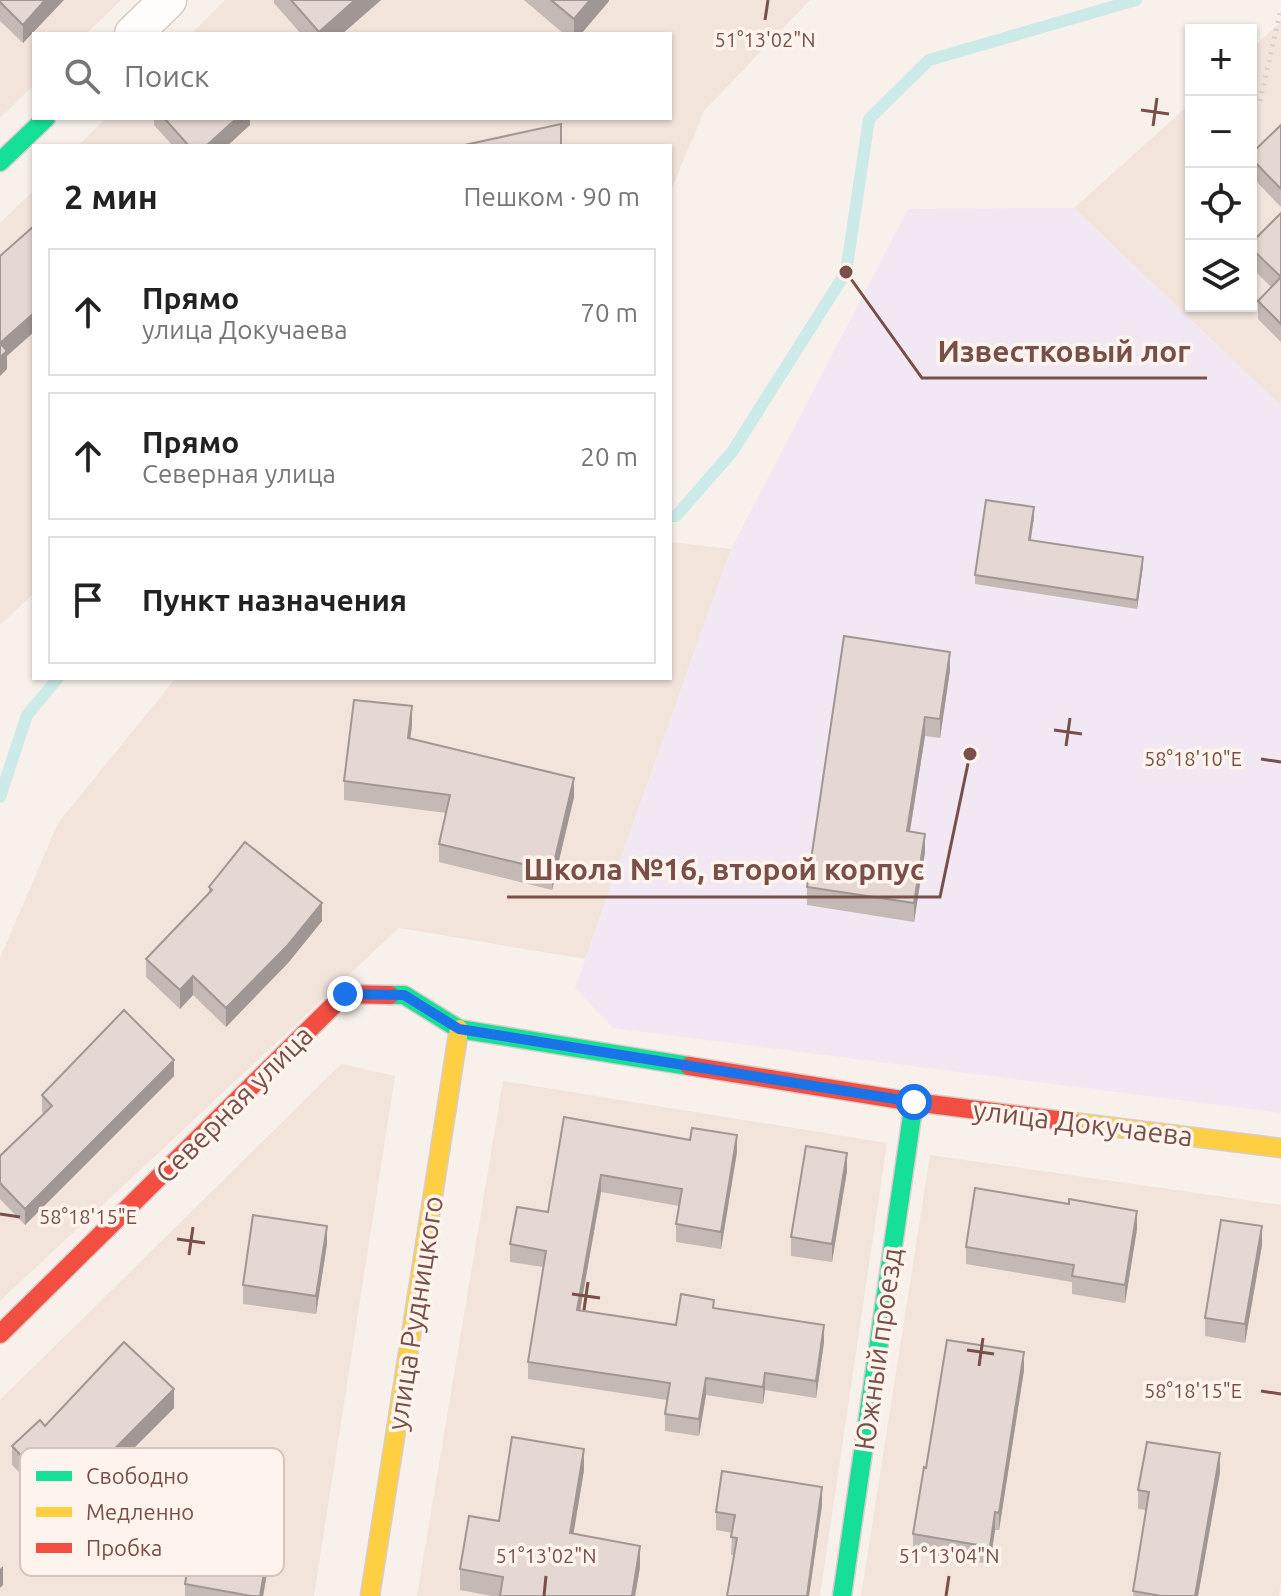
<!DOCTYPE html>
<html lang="ru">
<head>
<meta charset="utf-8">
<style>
	:root { --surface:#fff; --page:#f2f2f2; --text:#222; --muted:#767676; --line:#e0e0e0 }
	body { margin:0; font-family:Ubuntu,sans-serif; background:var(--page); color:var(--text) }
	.controls { position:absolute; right:24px; top:24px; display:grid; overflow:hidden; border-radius:0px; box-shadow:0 2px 6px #0004 }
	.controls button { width:72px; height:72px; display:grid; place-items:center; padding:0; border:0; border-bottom:2px solid var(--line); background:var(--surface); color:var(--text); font:40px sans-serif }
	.stop { position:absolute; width:24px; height:24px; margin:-18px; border:6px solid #1a73e8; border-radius:50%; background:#fff }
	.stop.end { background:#1a73e8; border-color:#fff; box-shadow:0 2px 8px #0008 }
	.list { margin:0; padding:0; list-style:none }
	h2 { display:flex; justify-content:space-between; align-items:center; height:104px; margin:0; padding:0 32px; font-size:34px }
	h2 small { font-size:26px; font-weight:400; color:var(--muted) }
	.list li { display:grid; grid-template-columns:52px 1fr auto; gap:24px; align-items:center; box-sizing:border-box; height:128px; margin:0 16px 16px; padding:0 16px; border:2px solid var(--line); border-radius:0px }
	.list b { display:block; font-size:30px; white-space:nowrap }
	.list p { margin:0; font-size:26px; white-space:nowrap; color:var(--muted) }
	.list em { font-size:26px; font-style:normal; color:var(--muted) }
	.icon { flex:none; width:44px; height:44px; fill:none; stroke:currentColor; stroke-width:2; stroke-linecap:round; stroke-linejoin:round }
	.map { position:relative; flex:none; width:1281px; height:1596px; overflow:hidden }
	.search { position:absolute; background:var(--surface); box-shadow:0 2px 6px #0004; left:32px; top:32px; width:640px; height:88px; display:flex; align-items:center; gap:20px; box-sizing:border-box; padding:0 28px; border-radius:0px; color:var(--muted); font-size:30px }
	.panel { position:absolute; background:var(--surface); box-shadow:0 2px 6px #0004; left:32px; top:144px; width:640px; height:536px; border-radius:0px }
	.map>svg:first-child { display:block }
</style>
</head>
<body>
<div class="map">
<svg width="1281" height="1596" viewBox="0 0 1281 1596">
	<rect width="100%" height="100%" fill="#f8f0eb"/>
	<!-- residential -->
	<g fill="#f3e4db">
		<polygon points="0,0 121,0 86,34 34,34 34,85 0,118"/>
		<polygon points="225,0 810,0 704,111 670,193 670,146 78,146 106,118 670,118 670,34 191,34"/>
		<polygon points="1281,22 1281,406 1074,208 1191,103 1191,306 1251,306 1251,49"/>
		<polygon points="34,190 34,593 0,625 0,223"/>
		<polygon points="670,542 731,549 585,959 399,928 0,1301 0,958 58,823 176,678 670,678"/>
		<polygon points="341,1064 395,1076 314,1596 0,1596 0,1400"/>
		<polygon points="503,1081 887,1143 820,1596 417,1596"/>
		<polygon points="930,1155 1281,1205 1281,1581 1279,1596 861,1596"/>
	</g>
	<!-- education -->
	<polygon fill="#f1e8f3" points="1074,208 1281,406 1281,1113 613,1028 575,988 731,549 908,209"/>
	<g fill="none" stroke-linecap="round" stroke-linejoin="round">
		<!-- stream -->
		<g stroke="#cceae7" stroke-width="12">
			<polyline points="670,516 676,516 732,452 846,272 869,119 929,60 1136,0"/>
			<polyline points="0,797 27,715 58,678"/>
		</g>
		<!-- street casing -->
		<g stroke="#d6cbc8" stroke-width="39">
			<polyline id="street" points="133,34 168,0"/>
		</g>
		<!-- fast casing -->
		<g stroke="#d9ccc9" stroke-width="21">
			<g id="fast">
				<polyline points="0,162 46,118"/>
				<polyline points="390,995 404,995 459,1029 689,1066"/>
				<polyline points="842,1596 914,1102"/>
			</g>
		</g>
		<!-- slow casing -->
		<g stroke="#d9ccc9" stroke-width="21">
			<g id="slow">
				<polyline points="1072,1122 1281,1148"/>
				<polyline points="370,1596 459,1029"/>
			</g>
		</g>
		<!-- jam casing -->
		<g stroke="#d9ccc9" stroke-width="21">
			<g id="jam">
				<polyline points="689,1066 914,1102 1072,1122"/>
				<polyline points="0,1334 345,994 390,995"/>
			</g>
		</g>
		<!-- path -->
		<polyline stroke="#dbd0cd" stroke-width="5" stroke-dasharray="2 6" stroke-linecap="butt" points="1260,101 1281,9"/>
		<!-- street -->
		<use href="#street" stroke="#fefdfc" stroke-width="36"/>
		<!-- fast -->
		<use href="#fast" stroke="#16e098" stroke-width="18"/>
		<!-- slow -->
		<use href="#slow" stroke="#ffcf43" stroke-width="18"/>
		<!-- jam -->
		<use href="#jam" stroke="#f24e42" stroke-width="18"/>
	</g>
	<!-- wall -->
	<g fill="#c5b9b5">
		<polygon points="0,0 53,9 23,43 0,21"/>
		<polygon points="274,0 381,0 342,34 301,34 274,3"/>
		<polygon points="524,0 609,0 609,1 581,34 564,34"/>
		<polygon points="154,118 250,118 250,125 227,146 173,146 154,125"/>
		<polygon points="1281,125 1281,207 1251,176 1251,154"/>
		<polygon points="1281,213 1281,342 1258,319 1258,301 1271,287 1251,267 1251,243"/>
		<polygon points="1034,517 1031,540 1143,566 1137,609 975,584 975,575"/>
		<polygon points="950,670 940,738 925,736 910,831 925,852 914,922 807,905 807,887"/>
		<polygon points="412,725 410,739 574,797 552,890 439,862 439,844 446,813 344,800 344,781"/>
		<polygon points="209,887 322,921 288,963 226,1027 193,995 180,1009 146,977 146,959 209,893"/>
		<polygon points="174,1076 25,1225 0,1199 0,1156 44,1114 42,1112 42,1095"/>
		<polygon points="564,1117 737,1152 721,1249 676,1242 676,1224 679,1206 601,1192 580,1311 676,1325 714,1308 824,1342 816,1398 765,1390 763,1404 706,1395 699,1436 665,1431 665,1414 667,1400 528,1379 528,1362 543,1267 510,1262 510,1244 548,1212"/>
		<polygon points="847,1171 832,1262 791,1256 791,1237"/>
		<polygon points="1137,1229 1125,1303 1072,1294 1072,1282 966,1264 966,1247"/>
		<polygon points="327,1244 316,1314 243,1304 243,1285"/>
		<polygon points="1262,1245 1245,1343 1205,1336 1205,1318"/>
		<polygon points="1024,1370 999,1530 995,1530 990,1564 913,1552 913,1534 926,1468"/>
		<polygon points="174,1408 52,1530 24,1501 24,1482 27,1480 12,1465 12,1446 45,1426"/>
		<polygon points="584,1470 573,1534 640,1567 635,1596 492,1596 460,1590 460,1569 499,1521"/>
		<polygon points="1220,1472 1198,1596 1133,1596 1146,1510 1138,1509 1138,1490"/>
		<polygon points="822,1505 809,1596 727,1596 734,1555 731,1555 732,1533 716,1530 716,1512"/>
		<polygon points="273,1540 263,1596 185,1596 185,1584"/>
	</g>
	<!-- shaded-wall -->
	<g fill="#a09693">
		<polygon points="45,0 64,0 23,43 23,25"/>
		<polygon points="355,0 381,0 342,34 319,34 319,32"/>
		<polygon points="590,0 609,0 609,1 581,34 574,34 574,19"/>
		<polygon points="237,118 250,118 250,125 227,146 206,146"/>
		<polygon points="34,313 34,332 7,356 7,369 0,376 0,343"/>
		<polygon points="1034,507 1034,517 1029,549 1029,540"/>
		<polygon points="1143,557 1143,566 1137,609 1137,600"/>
		<polygon points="950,652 950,670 940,738 940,719"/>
		<polygon points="412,706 412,725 408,757 408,738"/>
		<polygon points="925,717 925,736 907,849 907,831"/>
		<polygon points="574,778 574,797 552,890 552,871"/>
		<polygon points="925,834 925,852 914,922 914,903"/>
		<polygon points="322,903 322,921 288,963 226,1027 226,1008"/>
		<polygon points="193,976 193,995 180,1009 180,990"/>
		<polygon points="174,1060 174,1076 25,1225 25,1209"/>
		<polygon points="737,1135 737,1152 721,1249 721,1232"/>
		<polygon points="847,1153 847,1171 832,1262 832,1244"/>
		<polygon points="601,1175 601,1192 577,1327 577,1310"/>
		<polygon points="1137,1211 1137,1229 1125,1303 1125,1285"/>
		<polygon points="327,1226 327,1244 316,1314 316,1296"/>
		<polygon points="1262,1226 1262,1245 1245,1343 1245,1324"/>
		<polygon points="824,1325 824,1342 816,1398 816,1381"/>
		<polygon points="1024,1352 1024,1370 999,1530 999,1513"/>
		<polygon points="765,1373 765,1390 763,1404 763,1387"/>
		<polygon points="706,1378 706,1395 699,1436 699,1419"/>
		<polygon points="174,1389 174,1408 52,1530 52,1512"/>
		<polygon points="584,1449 584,1470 570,1555 570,1533"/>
		<polygon points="1220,1453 1220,1472 1198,1596 1195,1596"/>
		<polygon points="822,1487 822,1505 809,1596 807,1596"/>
		<polygon points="995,1512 995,1530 990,1564 990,1547"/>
		<polygon points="273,1522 273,1540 263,1596 260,1596"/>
		<polygon points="640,1546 640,1567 635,1596 632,1596"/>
		<polygon points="3,1566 3,1585 0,1588 0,1569"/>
	</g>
	<!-- building -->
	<g fill="#e5d7d2" stroke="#a09693" stroke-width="2">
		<polygon points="0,0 45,0 23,25 0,2"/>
		<polygon points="291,0 355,0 319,32"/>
		<polygon points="551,0 590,0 574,19"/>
		<polygon points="164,118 237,118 206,146 189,146"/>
		<polygon points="561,124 561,146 460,146"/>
		<polygon points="1281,125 1281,189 1251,158 1251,154"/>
		<polygon points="1281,213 1281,324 1258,301 1281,277 1251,248 1251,243"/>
		<polygon points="34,226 34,313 0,343 7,351 0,357 0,256"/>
		<polygon points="986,500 1034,507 1029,540 1143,557 1137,600 975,575"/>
		<polygon points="844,636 950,652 940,719 925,717 907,831 925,834 914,903 807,887"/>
		<polygon points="354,700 412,706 408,738 574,778 552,871 439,844 450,795 344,781"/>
		<polygon points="245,842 322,903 288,945 226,1008 193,976 180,990 146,959 212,890 209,887"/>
		<polygon points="124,1010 174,1060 25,1209 0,1183 0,1156 52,1106 42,1095"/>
		<polygon points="564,1117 690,1140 692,1128 737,1135 721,1232 676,1224 682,1189 601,1175 577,1310 676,1325 681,1294 714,1300 713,1308 824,1325 816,1381 765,1373 763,1387 706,1378 699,1419 665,1414 670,1383 528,1362 546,1251 510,1244 517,1207 548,1212"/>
		<polygon points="806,1146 847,1153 832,1244 791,1237"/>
		<polygon points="975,1188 1069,1204 1069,1199 1137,1211 1125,1285 1072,1276 1074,1265 966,1247"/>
		<polygon points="253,1215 327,1226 316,1296 243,1285"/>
		<polygon points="1221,1220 1262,1226 1245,1324 1205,1318"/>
		<polygon points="947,1340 1024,1352 999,1513 995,1512 990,1547 913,1534 924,1467 926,1468"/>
		<polygon points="124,1342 174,1389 52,1512 24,1482 36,1471 12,1446 40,1420 45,1426"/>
		<polygon points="512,1437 584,1449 570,1533 640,1546 632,1596 500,1596 503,1577 460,1569 469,1516 499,1521"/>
		<polygon points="1147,1442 1220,1453 1195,1596 1161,1596 1133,1591 1149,1492 1138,1490"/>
		<polygon points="722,1471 822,1487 807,1596 727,1596 737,1538 731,1537 735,1515 716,1512"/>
		<polygon points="198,1508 273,1522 260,1596 251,1596 185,1584"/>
	</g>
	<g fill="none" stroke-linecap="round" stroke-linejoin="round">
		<!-- route -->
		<polyline stroke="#1a73e8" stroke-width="10" points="345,994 404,995 459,1029 914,1102"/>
	</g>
	<!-- ticks -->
	<path fill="none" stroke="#785049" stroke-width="3" d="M765 20 768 0M1141 110 1169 114M1153 126 1157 98M1054 730 1082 734M1066 746 1070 718M1261 759 1281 762M0 1214 20 1217M177 1239 205 1243M189 1255 193 1227M572 1294 600 1298M584 1310 588 1282M967 1350 994 1354M979 1366 983 1338M1261 1391 1281 1394M544 1596 546 1576M946 1596 949 1576"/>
	<g text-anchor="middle" stroke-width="7" stroke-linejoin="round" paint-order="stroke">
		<!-- street labels -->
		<g font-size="28" fill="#785049" stroke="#fff4ed">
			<text transform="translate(234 1104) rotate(-45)" y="10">Северная улица</text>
			<text transform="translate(1083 1123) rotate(7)" y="10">улица Докучаева</text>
			<text transform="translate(415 1313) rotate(-81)" y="10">улица Рудницкого</text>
			<text transform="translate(878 1349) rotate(-82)" y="10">Южный проезд</text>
		</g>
	</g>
	<!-- legend -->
	<rect x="20" y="1448" width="264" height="128" rx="12" fill="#fff4ed" stroke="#d6c3bc" stroke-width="2"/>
	<rect x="36" y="1471" width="36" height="10" fill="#16e098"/>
	<rect x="36" y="1507" width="36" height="10" fill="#ffcf43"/>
	<rect x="36" y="1543" width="36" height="10" fill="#f24e42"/>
	<g font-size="22" fill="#785049">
		<text x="86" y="1484">Свободно</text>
		<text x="86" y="1520">Медленно</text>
		<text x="86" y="1556">Пробка</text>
	</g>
	<g font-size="20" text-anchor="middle" fill="#785049" stroke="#fff4ed" stroke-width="7" stroke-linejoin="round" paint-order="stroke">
		<text x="765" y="47">51°13'02"N</text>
		<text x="1193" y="766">58°18'10"E</text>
		<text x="88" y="1224">58°18'15"E</text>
		<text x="1193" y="1398">58°18'15"E</text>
		<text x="546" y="1563">51°13'02"N</text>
		<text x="949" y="1563">51°13'04"N</text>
	</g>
	<!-- callouts -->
	<path fill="none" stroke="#785049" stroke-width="3" d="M846 272L922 378H1207M970 754L940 897H507"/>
	<g fill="#785049" stroke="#fff4ed" stroke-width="3">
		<circle cx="846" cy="272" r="8"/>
		<circle cx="970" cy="754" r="8"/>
	</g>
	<g font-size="30" text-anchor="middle" font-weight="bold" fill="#785049" stroke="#fff4ed" stroke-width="7" stroke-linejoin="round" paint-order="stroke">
		<text x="1064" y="362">Известковый лог</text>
		<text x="724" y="880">Школа №16, второй корпус</text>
	</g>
</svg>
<div class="controls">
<button>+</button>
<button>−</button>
<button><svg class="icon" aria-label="locate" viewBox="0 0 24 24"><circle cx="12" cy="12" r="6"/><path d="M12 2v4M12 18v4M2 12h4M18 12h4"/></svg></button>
<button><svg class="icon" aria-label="layers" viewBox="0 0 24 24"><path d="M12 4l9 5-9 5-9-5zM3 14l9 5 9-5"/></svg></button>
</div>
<div class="stop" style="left:914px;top:1102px"></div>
<div class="stop end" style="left:345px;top:994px"></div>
<div class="search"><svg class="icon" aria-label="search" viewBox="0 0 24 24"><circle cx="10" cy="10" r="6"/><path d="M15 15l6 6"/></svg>Поиск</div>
<section class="panel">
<h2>2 мин<small>Пешком · 90 m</small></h2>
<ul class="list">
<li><svg class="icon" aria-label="ahead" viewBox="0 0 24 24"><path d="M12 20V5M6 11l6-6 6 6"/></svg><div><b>Прямо</b><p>улица Докучаева</p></div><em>70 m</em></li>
<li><svg class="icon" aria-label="ahead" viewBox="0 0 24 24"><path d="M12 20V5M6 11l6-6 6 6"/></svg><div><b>Прямо</b><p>Северная улица</p></div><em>20 m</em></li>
<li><svg class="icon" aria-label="arrive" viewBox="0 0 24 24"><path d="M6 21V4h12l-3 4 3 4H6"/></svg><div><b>Пункт назначения</b></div></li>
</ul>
</section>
</div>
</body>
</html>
